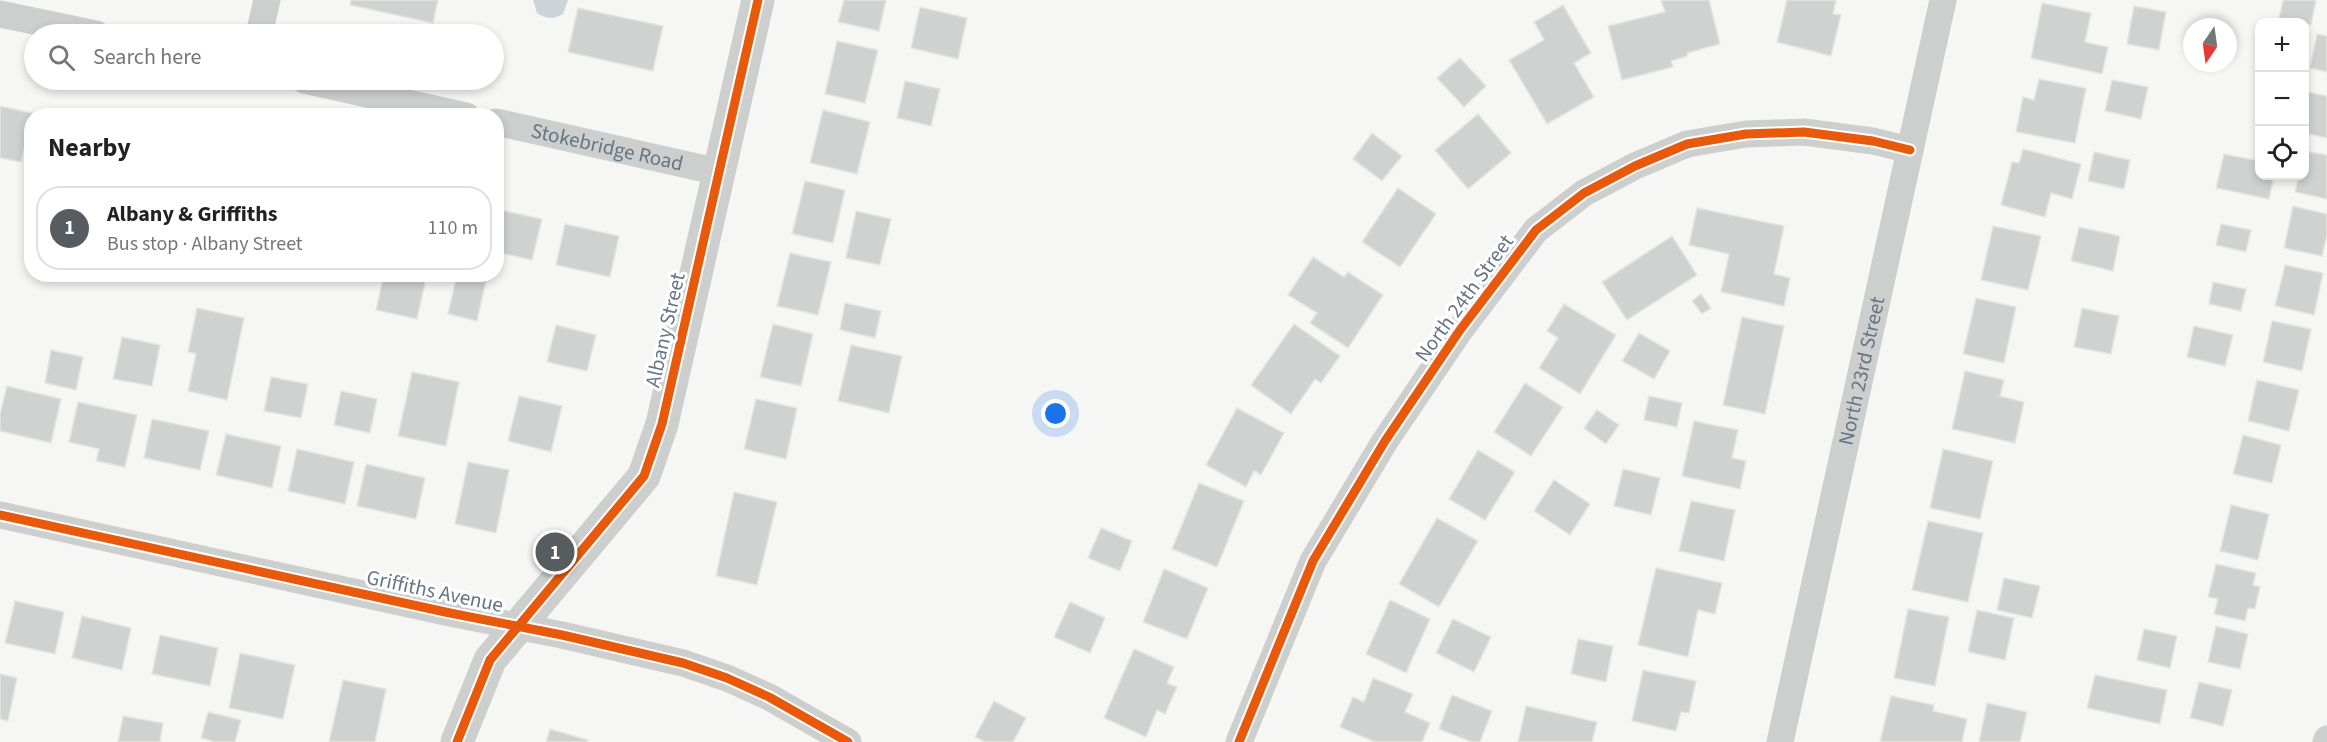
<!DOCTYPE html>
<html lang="en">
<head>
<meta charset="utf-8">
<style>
	:root { --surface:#fff; --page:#f2f2f2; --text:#222; --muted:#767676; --line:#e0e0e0; --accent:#575c60 }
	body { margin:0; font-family:"Source Sans 3",sans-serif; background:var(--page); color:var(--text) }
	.controls { position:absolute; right:18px; top:18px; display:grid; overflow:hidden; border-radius:12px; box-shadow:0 3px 9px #0003 }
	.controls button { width:54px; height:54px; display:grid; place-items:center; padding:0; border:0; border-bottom:2px solid var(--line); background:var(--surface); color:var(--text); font:30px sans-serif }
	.compass { position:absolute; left:2183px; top:18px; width:54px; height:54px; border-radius:50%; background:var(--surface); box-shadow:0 3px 9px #0003; rotate:193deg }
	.you { position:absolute; left:1056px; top:414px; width:21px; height:21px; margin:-15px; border:4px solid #fff; border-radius:50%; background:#1a73e8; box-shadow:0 0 0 9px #1a73e833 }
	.badge { display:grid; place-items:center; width:39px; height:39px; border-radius:50%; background:var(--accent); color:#fff; font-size:20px; font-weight:700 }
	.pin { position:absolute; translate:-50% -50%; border:3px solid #fff; box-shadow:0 2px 6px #0006 }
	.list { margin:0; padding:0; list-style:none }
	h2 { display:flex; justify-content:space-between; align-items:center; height:78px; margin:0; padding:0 24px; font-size:26px }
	h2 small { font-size:20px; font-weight:400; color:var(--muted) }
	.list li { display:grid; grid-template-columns:39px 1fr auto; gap:18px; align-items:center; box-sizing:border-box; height:84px; margin:0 12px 12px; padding:0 12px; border:2px solid var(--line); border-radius:24px }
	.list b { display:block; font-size:22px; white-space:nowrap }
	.list p { margin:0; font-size:20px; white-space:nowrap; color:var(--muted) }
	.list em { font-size:20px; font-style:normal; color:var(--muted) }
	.icon { flex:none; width:33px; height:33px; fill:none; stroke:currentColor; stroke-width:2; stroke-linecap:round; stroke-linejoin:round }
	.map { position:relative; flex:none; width:2327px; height:742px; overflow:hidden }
	.search { position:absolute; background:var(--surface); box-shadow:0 3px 9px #0003; left:24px; top:24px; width:480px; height:66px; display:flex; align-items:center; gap:15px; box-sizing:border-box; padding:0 21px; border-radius:33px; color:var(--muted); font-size:22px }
	.panel { position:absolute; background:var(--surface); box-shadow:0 3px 9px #0003; left:24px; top:108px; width:480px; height:174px; border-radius:24px }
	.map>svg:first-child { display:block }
</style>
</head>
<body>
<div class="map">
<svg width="2327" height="742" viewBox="0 0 2327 742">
	<rect width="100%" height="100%" fill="#f6f6f4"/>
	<!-- water -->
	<path fill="#cdd5d8" d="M533 0H568L563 14C553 20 546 19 537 13Z"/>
	<!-- building -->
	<g fill="#d0d1d1" stroke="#e5e5e4" stroke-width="1.5">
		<polygon points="351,0 438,0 433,23 350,5"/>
		<polygon points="844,0 886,0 879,31 838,22"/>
		<polygon points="1661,0 1709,0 1720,44 1687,53 1688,56 1671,61 1673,67 1622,80 1608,26 1665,12"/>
		<polygon points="1787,0 1836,0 1833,14 1841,15 1831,56 1777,42"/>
		<polygon points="2283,0 2316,0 2311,25 2279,18"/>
		<polygon points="2042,3 2091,13 2085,42 2108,47 2102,74 2031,58"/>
		<polygon points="1563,5 1591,53 1574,63 1594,97 1547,124 1509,60 1544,40 1534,22"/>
		<polygon points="2134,6 2166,12 2159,50 2127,44"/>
		<polygon points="920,7 967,18 958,59 911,48"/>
		<polygon points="578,8 663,26 653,71 568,52"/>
		<polygon points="2317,34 2327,36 2327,72 2310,68"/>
		<polygon points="837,41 878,50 865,103 825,94"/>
		<polygon points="1460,58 1486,86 1464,107 1437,78"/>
		<polygon points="2039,79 2086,88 2075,143 2016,132 2023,97 2034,100"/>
		<polygon points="2112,80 2148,87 2141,119 2105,111"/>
		<polygon points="905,81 940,89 931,126 897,118"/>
		<polygon points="2304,91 2327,96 2327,138 2304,133"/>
		<polygon points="0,106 32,113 21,162 0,158"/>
		<polygon points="823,110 870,122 857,174 810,163"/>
		<polygon points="1478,114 1511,153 1468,189 1435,150"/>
		<polygon points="1372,133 1402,156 1382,181 1353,159"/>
		<polygon points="2023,149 2081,164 2072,199 2051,193 2045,217 2001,205 2012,162 2019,163"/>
		<polygon points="2305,151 2327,155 2327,199 2295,192 2299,176 2304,176"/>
		<polygon points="2094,152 2130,160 2124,189 2088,181"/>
		<polygon points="2224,154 2260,161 2260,176 2274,176 2269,199 2216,188"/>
		<polygon points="805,181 845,190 833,243 792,234"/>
		<polygon points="1398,188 1436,214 1400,267 1362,242"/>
		<polygon points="2293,206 2327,214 2327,235 2322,256 2284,248"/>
		<polygon points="1697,208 1784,226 1774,274 1790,278 1784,306 1721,292 1729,254 1689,245"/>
		<polygon points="496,209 542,219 532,260 496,252"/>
		<polygon points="856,211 891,219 880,265 846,258"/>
		<polygon points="565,224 619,236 610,277 556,265"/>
		<polygon points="2221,224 2251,230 2246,252 2216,245"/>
		<polygon points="1993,226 2041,236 2028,290 1981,280"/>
		<polygon points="2079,227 2120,236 2113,271 2071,261"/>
		<polygon points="1672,236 1697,275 1627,320 1602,282"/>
		<polygon points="790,253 831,262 818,315 777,306"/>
		<polygon points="1313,257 1344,277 1348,272 1383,295 1348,348 1310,323 1317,313 1288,295"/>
		<polygon points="2285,265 2323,273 2314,315 2275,306"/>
		<polygon points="384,274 427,274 417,319 376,310"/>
		<polygon points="457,274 486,281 477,321 448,314"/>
		<polygon points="2213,282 2246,289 2241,311 2209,304"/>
		<polygon points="1701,294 1711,308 1702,314 1692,301"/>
		<polygon points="1976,298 2016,307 2004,363 1963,354"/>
		<polygon points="845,303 881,311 875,338 840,330"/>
		<polygon points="1564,304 1616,335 1580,394 1539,368 1558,338 1547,331"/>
		<polygon points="197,308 244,318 227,400 188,391 196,354 188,352"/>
		<polygon points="2082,308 2119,316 2111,354 2074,347"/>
		<polygon points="1742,317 1784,326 1765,414 1723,405"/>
		<polygon points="2272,321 2311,329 2302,371 2263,362"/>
		<polygon points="773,324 813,334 801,386 760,377"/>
		<polygon points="1294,324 1340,356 1321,383 1315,379 1291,414 1251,385"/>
		<polygon points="556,325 596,335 587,371 547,362"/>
		<polygon points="2194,326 2233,335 2225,366 2187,357"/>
		<polygon points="1639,333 1670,351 1654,379 1622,361"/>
		<polygon points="122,337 160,345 152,386 113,379"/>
		<polygon points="851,345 902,356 889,413 838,401"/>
		<polygon points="51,350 83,357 76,390 45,383"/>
		<polygon points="1965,371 2004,380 2000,396 2024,402 2015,443 1952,429"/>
		<polygon points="412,372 459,382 446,446 398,436"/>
		<polygon points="271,377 308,384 301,418 264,411"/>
		<polygon points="2257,380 2299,390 2289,431 2248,421"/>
		<polygon points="1525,383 1563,407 1531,456 1494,432"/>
		<polygon points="7,386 61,399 51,443 0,431 0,414"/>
		<polygon points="341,391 377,399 370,433 334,425"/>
		<polygon points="519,396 562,406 551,452 508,441"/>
		<polygon points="1649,396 1682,403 1677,427 1644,420"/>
		<polygon points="756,399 797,408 786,459 744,449"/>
		<polygon points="78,402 137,415 125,467 96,461 99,449 69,442"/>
		<polygon points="1237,408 1284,433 1261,475 1254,471 1246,487 1206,465"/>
		<polygon points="1597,410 1619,425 1606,444 1584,428"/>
		<polygon points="152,419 209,431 200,470 144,458"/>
		<polygon points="1694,421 1738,430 1732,458 1746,461 1740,489 1682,476"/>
		<polygon points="226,434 281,446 272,488 216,475"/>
		<polygon points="2243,435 2281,445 2272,483 2233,474"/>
		<polygon points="297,449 354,462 345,504 288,491"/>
		<polygon points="1943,449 1993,461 1980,519 1930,508"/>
		<polygon points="1478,450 1515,472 1485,520 1449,499"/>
		<polygon points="468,462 509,470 496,533 455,524"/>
		<polygon points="366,464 425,478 416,519 357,506"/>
		<polygon points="1623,469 1660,478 1651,515 1614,506"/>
		<polygon points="1554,480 1590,504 1570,535 1534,511"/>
		<polygon points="1199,483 1244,501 1217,567 1172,549"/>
		<polygon points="734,492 777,502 757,585 716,576"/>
		<polygon points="1691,501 1735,510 1724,561 1679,551"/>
		<polygon points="2231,505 2269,514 2258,560 2220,551"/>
		<polygon points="1437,518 1478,541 1439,607 1399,584"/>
		<polygon points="1928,521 1983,533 1968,602 1912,590"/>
		<polygon points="1101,528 1132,541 1120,571 1088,558"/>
		<polygon points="2216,564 2256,573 2253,585 2260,587 2255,609 2248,608 2245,621 2214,614 2218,599 2208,597"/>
		<polygon points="1656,568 1722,583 1715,614 1698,610 1688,657 1638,645"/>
		<polygon points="1164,569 1208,588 1187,639 1143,622"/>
		<polygon points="2004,578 2040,586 2032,618 1997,610"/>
		<polygon points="1390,600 1430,619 1406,673 1366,654"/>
		<polygon points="15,601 64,612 55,654 5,643"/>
		<polygon points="1070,602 1105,618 1090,653 1054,637"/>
		<polygon points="1908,609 1949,617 1935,686 1894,678"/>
		<polygon points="1977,610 2014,618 2005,660 1968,652"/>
		<polygon points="82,616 131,628 122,670 72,658"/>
		<polygon points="1453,619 1491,637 1474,672 1436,653"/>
		<polygon points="2216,626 2248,634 2240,669 2208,662"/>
		<polygon points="2144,629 2177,636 2170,668 2137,660"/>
		<polygon points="160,635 218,648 210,686 152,674"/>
		<polygon points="1578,639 1613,646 1606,682 1571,674"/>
		<polygon points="1134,649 1174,667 1167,683 1177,687 1165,714 1157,710 1146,737 1104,718"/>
		<polygon points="240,653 295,665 283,719 229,708"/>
		<polygon points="1643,670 1696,681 1689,713 1681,712 1676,731 1632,721"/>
		<polygon points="0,674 17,678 8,721 0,719"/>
		<polygon points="2095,675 2167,690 2160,724 2087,708"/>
		<polygon points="1373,678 1413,694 1405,712 1430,723 1422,742 1375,742 1340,727 1353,697 1364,702"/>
		<polygon points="343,680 386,689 375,742 329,742"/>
		<polygon points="2199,682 2232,690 2223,726 2190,718"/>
		<polygon points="1452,695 1492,711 1480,742 1472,742 1439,729"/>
		<polygon points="1891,696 1934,705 1933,711 1967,719 1962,742 1880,742"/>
		<polygon points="994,701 1026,718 1013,742 985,742 975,737"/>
		<polygon points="1987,703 2027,712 2020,742 1979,742"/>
		<polygon points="1526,706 1597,722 1592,742 1518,742"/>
		<polygon points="208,712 241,720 235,742 215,742 201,738"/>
		<polygon points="123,716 163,723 160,742 118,742"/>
		<polygon points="550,729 588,740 587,742 546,742"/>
	</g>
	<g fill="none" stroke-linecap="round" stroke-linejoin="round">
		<!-- minor -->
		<g stroke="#cdcfcf" stroke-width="27">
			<polyline points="0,14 96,34"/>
			<polyline points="259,34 267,0"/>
			<polyline points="304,80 466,116"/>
			<path id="s1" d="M496 122 719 172"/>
			<polyline points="0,515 450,613 562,635 683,663 727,678 769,697 848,742"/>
			<polyline points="1239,742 1313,561 1385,441 1460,330 1536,230 1584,193 1635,166 1687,144 1746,134 1804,132 1873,141 1910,150"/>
			<path id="s2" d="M1780 742 1943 0"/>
			<polyline points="2326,742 2327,739"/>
		</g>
		<!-- tertiary -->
		<polyline stroke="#cdcfcf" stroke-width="33" points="457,742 490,660 644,476 662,424 758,0"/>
		<!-- cycleway casing -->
		<g stroke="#fff" stroke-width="13">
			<g id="cycleway">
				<polyline points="0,515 450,613 562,635 683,663 727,678 769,697 848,742"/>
				<polyline points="457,742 490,660 644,476 662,424 758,0"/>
				<polyline points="1239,742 1313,561 1385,441 1460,330 1536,230 1584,193 1635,166 1687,144 1746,134 1804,132 1873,141 1910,150"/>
			</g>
		</g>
		<!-- cycleway -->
		<use href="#cycleway" stroke="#e8590c" stroke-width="9"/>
	</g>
	<g text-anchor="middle" stroke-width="6" stroke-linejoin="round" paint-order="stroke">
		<!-- street labels -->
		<g font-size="21" fill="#657585" stroke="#fff">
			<text dy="7" stroke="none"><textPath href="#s1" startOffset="114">Stokebridge Road</textPath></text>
			<text transform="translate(1464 298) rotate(-54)" y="7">North 24th Street</text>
			<text transform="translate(665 330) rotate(-77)" y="7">Albany Street</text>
			<text dy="7" stroke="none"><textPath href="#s2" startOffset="380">North 23rd Street</textPath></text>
			<text transform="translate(435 591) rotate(12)" y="7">Griffiths Avenue</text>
		</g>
	</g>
</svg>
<div class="controls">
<button>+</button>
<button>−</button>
<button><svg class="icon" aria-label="locate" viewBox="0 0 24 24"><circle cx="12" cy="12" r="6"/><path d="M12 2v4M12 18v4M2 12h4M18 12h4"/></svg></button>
</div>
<svg class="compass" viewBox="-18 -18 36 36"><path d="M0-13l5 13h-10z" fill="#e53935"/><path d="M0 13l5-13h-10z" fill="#767676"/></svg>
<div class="you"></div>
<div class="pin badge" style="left:555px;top:552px">1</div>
<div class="search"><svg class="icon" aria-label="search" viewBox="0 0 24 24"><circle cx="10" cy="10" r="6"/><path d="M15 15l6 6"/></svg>Search here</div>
<section class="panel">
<h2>Nearby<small></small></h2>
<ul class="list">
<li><span class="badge">1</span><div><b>Albany &amp; Griffiths</b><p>Bus stop · Albany Street</p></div><em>110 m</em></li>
</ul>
</section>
</div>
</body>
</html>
